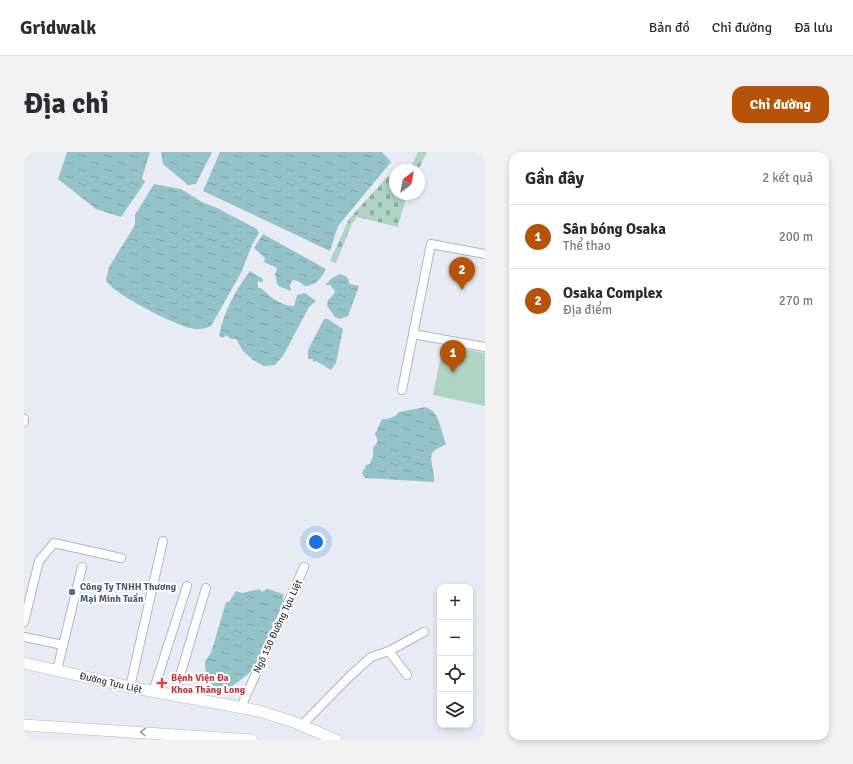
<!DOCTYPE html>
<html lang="vi">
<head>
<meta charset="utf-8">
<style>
	:root { --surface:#fff; --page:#f2f2f3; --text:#2b2b33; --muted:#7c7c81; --line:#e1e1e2; --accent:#b45309 }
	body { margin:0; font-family:Signika,sans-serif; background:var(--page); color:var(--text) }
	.controls { position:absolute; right:12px; bottom:12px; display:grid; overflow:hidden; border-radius:8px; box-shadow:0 2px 6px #0003 }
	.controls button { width:36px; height:36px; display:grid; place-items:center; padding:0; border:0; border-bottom:1px solid var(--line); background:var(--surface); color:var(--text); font:20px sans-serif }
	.compass { position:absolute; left:365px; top:12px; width:36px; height:36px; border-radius:50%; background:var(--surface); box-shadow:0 2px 6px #0003; rotate:32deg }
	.you { position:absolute; left:292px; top:390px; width:14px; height:14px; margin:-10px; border:3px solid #fff; border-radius:50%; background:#1a73e8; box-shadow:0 0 0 6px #1a73e833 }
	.badge { display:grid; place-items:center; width:26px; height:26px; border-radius:50%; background:var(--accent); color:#fff; font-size:13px; font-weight:700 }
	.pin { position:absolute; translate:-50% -33px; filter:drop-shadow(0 1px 2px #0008) }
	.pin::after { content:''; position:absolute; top:21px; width:14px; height:12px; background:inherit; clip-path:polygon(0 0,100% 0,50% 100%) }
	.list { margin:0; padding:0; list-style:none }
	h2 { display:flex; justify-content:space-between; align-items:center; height:52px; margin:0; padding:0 16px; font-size:17px }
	h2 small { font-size:13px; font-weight:400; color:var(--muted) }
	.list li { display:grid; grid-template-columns:26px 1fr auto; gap:12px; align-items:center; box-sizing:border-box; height:64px; padding:0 16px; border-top:1px solid var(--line) }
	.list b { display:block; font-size:15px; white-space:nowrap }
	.list p { margin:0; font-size:13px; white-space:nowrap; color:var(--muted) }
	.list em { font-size:13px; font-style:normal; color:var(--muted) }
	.icon { flex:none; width:22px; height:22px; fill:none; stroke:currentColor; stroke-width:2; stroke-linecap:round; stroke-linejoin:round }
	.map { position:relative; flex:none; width:461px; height:588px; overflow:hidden; border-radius:12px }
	header { display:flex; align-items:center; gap:24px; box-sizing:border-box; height:56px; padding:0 20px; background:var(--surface); border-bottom:1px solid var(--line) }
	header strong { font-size:19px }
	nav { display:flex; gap:22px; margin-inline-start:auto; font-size:14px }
	.intro { display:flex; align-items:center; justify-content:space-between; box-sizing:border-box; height:96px; padding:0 24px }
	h1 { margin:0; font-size:28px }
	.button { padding:10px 18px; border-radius:12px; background:var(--accent); color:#fff; font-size:14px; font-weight:700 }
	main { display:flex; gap:24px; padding:0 24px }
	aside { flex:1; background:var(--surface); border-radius:12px; box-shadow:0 2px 6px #0003 }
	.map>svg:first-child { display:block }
</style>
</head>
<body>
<header>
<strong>Gridwalk</strong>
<nav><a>Bản đồ</a><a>Chỉ đường</a><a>Đã lưu</a></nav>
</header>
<div class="intro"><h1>Địa chỉ</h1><a class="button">Chỉ đường</a></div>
<main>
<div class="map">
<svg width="461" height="588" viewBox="0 0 461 588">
	<defs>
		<pattern id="cemetery-stones" width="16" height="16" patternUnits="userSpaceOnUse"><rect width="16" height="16" fill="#b0d4c3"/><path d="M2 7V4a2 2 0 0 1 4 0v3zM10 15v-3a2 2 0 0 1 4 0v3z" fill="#90ada0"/></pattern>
		<pattern id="water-ripples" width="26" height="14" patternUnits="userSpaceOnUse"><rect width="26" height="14" fill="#94c2c9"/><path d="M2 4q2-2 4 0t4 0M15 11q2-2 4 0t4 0" fill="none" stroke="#7a9fa4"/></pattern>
	</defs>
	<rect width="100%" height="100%" fill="#e9ebf4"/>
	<!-- cemetery -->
	<g fill="url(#cemetery-stones)">
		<polygon points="394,0 403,0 394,18 385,18"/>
		<polygon points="364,24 371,26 371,42 383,42 374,75 333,65 328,72 312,111 306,109 325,67"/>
	</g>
	<!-- park -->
	<polygon fill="#b0d4c3" points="419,193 461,201 461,254 409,243"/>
	<!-- water -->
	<g fill="url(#water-ripples)">
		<polygon points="43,0 126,0 118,26 121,30 97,65 72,57 34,27"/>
		<polygon points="137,0 188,0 172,32 164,33 139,12"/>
		<polygon points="196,0 358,0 367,10 314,74 306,99 179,39"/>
		<path d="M130 32 157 37 178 50 193 56 233 77 235 81 228 93 218 119 187 174C180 177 174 178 166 176 151 173 87 141 82 128L85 115 111 73V63Z"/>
		<path d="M239 82 302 117C297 126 292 134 281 134L274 129 269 128 266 132 267 139 254 134 251 123 253 116 240 110 241 106 230 96Z"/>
		<path d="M226 119 239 127 238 130 234 129V136H237C245 144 258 155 270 154L273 143 281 141 292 149 285 155 259 204 251 213 240 214 229 208 219 199 212 187H207L202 183 199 186 195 184C200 159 211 139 226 119Z"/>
		<polygon points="316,122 323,125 326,132 335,134 324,164 316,167 311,165 303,154 304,148 310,142 311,139 306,133 301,133 308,126"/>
		<polygon points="300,167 304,167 319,177 312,211 307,218 292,209 289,210 289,207 284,207 284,198"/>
		<path d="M401 255C417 260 416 278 422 292 418 295 413 296 410 299 403 304 412 322 410 330L341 326 338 321 342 313 346 312 349 304V296L354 289 351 282 358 267C364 267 371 266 375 260Z"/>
		<path d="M235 437 238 440 244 437 259 442C262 455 236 507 227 519 224 523 206 536 200 539 185 535 181 524 181 509L187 501 202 450H205L212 439 218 441Z"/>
	</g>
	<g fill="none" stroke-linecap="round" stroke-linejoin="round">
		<!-- street casing -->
		<g stroke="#b3b5be" stroke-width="10">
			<g id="street">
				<polyline points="389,182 461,195"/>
				<polyline points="378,238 407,92 461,102"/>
				<polyline points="0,267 0,270"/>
				<polyline points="0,470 15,409 30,391 97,406"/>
				<polyline points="0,485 39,493"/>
				<polyline points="365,499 383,523"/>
				<polyline points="33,518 58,415"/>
				<polyline points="106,535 139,389"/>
				<polyline points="129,540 163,434"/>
				<polyline points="150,544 182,436"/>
				<polyline points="217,555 280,415"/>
				<polyline points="278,573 324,526 347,505 365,499 400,480"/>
			</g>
		</g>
		<!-- secondary casing -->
		<g stroke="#b3b5be" stroke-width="12">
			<g id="secondary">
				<polyline points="0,511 111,536 235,559 270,570 312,588"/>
				<polyline points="0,573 228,588"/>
			</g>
		</g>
		<!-- street -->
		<use href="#street" stroke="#fff" stroke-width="8"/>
		<!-- secondary -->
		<use href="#secondary" stroke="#fff" stroke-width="11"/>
	</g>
	<!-- one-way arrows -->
	<defs><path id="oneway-chevron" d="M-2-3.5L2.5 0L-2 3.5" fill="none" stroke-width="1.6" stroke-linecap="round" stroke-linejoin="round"/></defs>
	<use stroke="#9c9c9e" href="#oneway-chevron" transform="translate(119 580) rotate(-177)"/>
	<!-- markers -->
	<circle fill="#5c6f8a" stroke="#fff" stroke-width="1.5" cx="48" cy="440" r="4"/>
	<path fill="#e0444e" stroke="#fff" stroke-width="1.5" d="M136 525h4v4h4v4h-4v4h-4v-4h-4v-4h4z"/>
	<g text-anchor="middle" stroke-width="4" stroke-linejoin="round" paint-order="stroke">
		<!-- service labels -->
		<g font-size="10" font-weight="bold" fill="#4e5e75" stroke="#fff" text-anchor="start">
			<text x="56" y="438">Công Ty TNHH Thương<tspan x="56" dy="12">Mại Minh Tuấn</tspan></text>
		</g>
		<!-- street labels -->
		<g font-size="10" fill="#38383c" stroke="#fff">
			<text transform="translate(253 474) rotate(-65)" y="4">Ngõ 150 Đường Tựu Liệt</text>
			<text transform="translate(87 530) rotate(13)" y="4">Đường Tựu Liệt</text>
		</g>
		<!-- health labels -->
		<g font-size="10" font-weight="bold" fill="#be3a42" stroke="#fff" text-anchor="start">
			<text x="147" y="529">Bệnh Viện Đa<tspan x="147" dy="12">Khoa Thăng Long</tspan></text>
		</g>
	</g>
</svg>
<div class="controls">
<button>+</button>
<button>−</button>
<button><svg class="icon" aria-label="locate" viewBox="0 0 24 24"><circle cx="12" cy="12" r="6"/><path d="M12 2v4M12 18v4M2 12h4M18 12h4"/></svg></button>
<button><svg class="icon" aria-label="layers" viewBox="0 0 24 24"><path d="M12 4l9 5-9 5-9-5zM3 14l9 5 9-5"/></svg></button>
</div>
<svg class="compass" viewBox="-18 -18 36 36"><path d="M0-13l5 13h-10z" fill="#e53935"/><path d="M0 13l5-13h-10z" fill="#7c7c81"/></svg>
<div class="you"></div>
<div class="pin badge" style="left:429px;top:221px">1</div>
<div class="pin badge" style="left:438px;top:138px">2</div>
</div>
<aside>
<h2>Gần đây<small>2 kết quả</small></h2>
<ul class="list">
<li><span class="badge">1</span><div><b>Sân bóng Osaka</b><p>Thể thao</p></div><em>200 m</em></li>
<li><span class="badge">2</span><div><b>Osaka Complex</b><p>Địa điểm</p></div><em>270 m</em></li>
</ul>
</aside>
</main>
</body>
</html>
